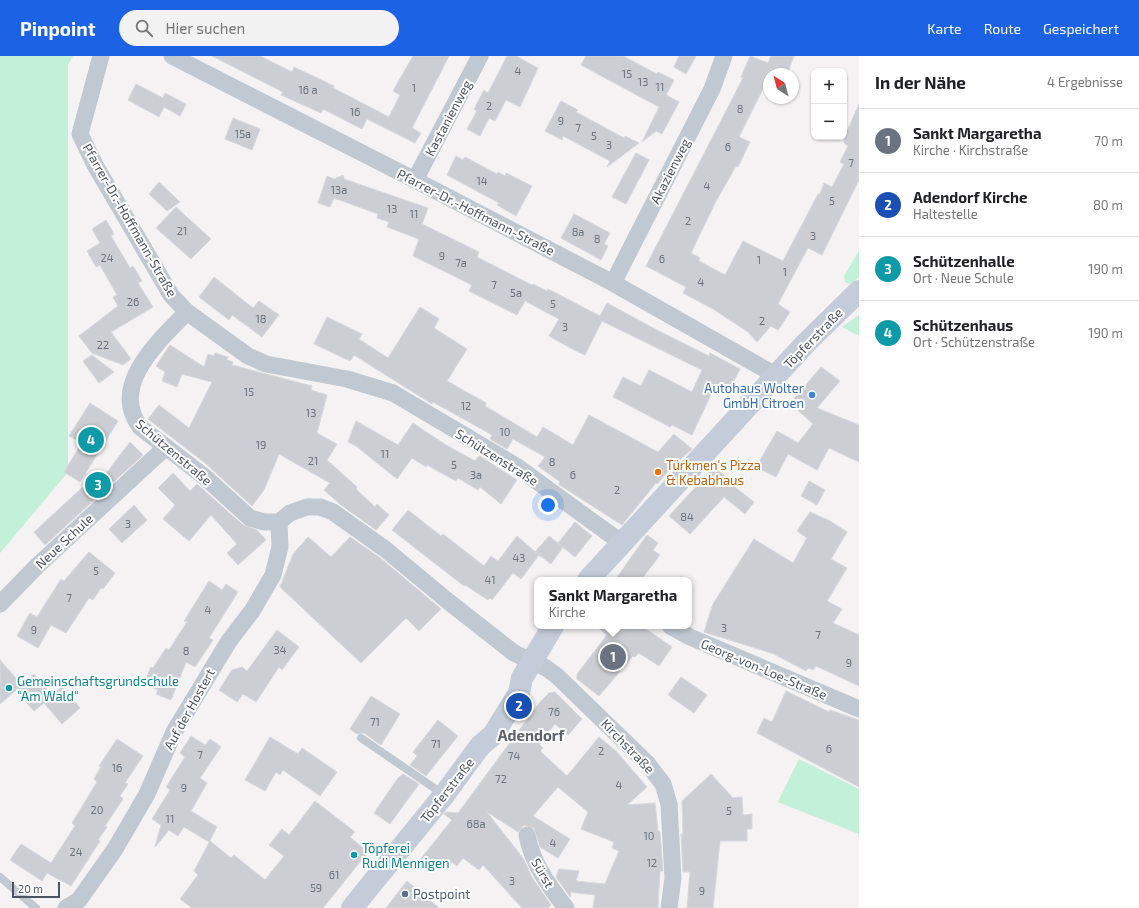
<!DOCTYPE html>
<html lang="de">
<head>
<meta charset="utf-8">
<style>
	:root { --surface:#fff; --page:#f2f2f2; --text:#202124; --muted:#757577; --line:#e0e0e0; --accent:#1c62e5 }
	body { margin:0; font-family:"Exo 2",sans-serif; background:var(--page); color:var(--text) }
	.controls { position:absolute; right:12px; top:12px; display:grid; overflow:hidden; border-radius:8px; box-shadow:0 1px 3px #0004 }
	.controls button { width:36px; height:36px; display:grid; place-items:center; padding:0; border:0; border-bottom:1px solid var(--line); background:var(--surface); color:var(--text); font:20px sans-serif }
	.compass { position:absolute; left:763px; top:12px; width:36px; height:36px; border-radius:50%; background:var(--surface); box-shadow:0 1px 3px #0004; rotate:324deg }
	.scale { position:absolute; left:12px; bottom:10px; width:48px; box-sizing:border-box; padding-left:4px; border:2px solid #4a5360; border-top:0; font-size:11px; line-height:14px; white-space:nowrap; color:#4a5360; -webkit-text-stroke:3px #fff; paint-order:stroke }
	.you { position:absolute; left:548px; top:449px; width:14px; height:14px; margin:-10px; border:3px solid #fff; border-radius:50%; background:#1a73e8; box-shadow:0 0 0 6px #1a73e833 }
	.badge { display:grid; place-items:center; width:26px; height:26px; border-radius:50%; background:var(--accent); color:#fff; font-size:13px; font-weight:700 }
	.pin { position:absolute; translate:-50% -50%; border:2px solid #fff; box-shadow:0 1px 4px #0006 }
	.popup { position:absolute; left:534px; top:521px; width:158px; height:52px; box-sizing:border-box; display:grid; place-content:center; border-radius:8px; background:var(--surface); filter:drop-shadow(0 1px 3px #0005); font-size:13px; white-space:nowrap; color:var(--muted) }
	.popup b { font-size:15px; color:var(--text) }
	.popup::after { content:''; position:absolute; left:50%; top:100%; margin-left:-8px; border:8px solid transparent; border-top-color:var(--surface) }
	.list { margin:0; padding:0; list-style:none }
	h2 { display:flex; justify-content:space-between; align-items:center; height:52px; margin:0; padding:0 16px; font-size:17px }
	h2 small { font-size:13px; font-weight:400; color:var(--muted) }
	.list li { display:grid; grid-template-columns:26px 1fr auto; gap:12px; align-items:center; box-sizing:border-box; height:64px; padding:0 16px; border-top:1px solid var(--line) }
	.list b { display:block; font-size:15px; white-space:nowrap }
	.list p { margin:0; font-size:13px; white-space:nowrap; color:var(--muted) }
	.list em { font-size:13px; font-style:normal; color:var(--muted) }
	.icon { flex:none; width:22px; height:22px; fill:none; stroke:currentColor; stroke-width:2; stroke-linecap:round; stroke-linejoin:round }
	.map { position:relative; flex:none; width:859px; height:852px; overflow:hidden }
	header { display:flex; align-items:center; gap:24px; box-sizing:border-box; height:56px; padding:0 20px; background:var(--accent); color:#fff }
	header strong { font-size:19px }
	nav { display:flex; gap:22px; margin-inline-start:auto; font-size:14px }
	.search { width:280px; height:36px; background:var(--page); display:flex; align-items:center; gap:10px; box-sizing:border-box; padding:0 14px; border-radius:22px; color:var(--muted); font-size:15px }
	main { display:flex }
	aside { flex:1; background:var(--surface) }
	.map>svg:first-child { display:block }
</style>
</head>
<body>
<header>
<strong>Pinpoint</strong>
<div class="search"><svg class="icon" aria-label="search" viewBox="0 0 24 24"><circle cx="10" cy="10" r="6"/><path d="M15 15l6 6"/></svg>Hier suchen</div>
<nav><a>Karte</a><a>Route</a><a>Gespeichert</a></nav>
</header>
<main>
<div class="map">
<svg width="859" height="852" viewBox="0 0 859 852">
	<rect width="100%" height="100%" fill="#f4f2f2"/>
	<!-- green -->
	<g fill="#c2f0d8">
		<polygon points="0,0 73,0 68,9 68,416 0,497"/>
		<polygon points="859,195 859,221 850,228 845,226 844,220"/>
		<polygon points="859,259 859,280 842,271"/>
		<polygon points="799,703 859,733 859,778 778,746"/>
	</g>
	<!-- building -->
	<g fill="#ccced4" stroke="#d6d8dd">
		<polygon points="212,0 260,0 292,16 294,11 334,30 333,32 389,61 400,39 393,35 413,0 449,0 412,72 421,77 415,87 367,63 362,73 323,53 321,57 281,39 283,36"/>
		<polygon points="507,0 516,0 538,12 520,51 506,44 495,65 489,62 480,80 467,73 477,55 474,53 484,34 488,37"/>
		<polygon points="586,0 623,0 657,18 658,16 674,24 666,39 679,46 662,78 656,75 642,86 659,51 581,9"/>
		<polygon points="679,0 696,0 686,18 674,11"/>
		<polygon points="750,0 768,7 771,0 794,0 788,16 792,18 769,18 769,33 764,31 739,81 750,86 738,111 736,110 715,147 691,197 700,202 699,205 725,219 743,185 783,205 818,138 820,138 824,127 832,131 844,108 840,106 848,90 844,87 844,82 859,48 859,124 822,199 808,192 778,248 790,256 778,274 771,270 757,286 748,276 713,253 683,237 686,231 646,210 743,22 741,21"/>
		<polygon points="136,28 163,42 165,37 186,48 180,60 164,51 159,61 128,44"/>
		<polygon points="561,45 578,54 576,56 624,82 625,80 639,87 607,111 610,105 563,80 562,84 545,75"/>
		<polygon points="233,62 260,73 252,94 225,83"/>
		<polygon points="636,97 649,104 626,148 612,141"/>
		<polygon points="456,100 463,104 465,101 497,118 498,116 505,120 506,117 532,130 516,160 497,149 499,147 447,119"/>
		<polygon points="343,119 344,123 428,152 422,168 479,196 477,201 532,229 533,228 547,235 548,233 600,260 607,247 657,274 709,300 710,297 740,313 727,338 714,332 692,379 672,369 670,371 613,341 623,321 641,330 649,314 692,336 702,314 602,265 585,299 574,294 549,280 559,263 525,245 517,259 469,235 472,229 413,200 419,183 387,171 389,166 377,162 378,158 334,142 330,151 318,147 327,120 334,123"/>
		<polygon points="159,126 180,146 167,155 149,138"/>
		<polygon points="176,151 211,183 191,203 156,172"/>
		<polygon points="574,158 610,177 604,188 608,190 601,204 561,182"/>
		<polygon points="106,164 114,178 111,180 130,212 133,210 142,225 138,227 153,251 111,276 131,303 123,309 92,297 79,280 118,250 113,241 117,239 100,209 96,211 87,195 100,187 92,173"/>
		<polygon points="214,221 253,252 259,245 279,259 262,281 232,259 229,264 199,241"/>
		<polygon points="420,251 439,263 434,272 467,293 447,325 486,347 485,350 537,381 543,371 573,389 589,359 658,396 674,378 692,393 674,409 657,428 656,427 622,469 558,428 560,426 538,410 545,401 513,383 507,393 490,383 492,379 433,346 432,348 354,299 350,305 314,288 327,261 362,278 359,283 388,302"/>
		<polygon points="170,289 204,311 208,298 214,300 215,297 228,301 227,304 233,306 232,309 312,330 311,334 327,339 317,377 337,388 327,404 357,431 356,433 375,451 377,448 389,459 376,474 341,449 324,434 330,427 279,398 264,434 252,450 205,407 148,363 159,349 189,372 212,326 182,318 177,331 162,325 165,316 156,310"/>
		<polygon points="92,299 114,316 99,327 83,305"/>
		<polygon points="821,311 840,325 817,352 859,369 859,406 829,392 817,414 788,398 776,421 756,411 777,375 798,387 813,368 790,347"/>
		<polygon points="90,347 118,365 80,426 64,416 82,387 69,380"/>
		<polygon points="356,365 398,389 413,367 446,389 475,405 478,401 480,400 517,424 501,448 480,431 478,434 458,422 456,425 427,409 426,411 412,402 397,423 356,390 348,386"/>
		<polygon points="130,386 143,399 45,489 34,476 84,430 92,436"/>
		<polygon points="714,411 733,426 731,428 754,446 745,458 724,441 690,478 669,460"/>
		<polygon points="173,417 190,435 197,428 243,469 257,474 266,484 238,509 227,497 237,488 211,459 189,485 163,463 175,449 158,432"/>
		<polygon points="809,425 825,434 817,449 801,440"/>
		<polygon points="134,449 147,464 122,487 109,473"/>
		<polygon points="408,454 441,480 443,478 484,510 491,500 498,505 517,480 539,499 521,523 513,517 492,544 490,542 488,544 465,529 464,530 392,474"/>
		<polygon points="810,456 830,465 847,476 831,503 847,512 827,545 842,553 833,567 859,579 859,630 816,610 813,614 808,612 806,615 774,598 704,576 713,548 754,483 793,507 807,482 797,475"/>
		<polygon points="575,466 592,480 575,501 558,487"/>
		<polygon points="647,479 658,487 653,494 660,499 641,524 615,524"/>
		<polygon points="549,480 563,491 551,508 535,496"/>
		<polygon points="308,481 331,501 350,481 379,501 441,553 419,575 406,562 361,607 280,531 293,498"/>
		<polygon points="89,496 115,517 103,533 101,532 93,544 89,542 66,577 51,569 38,592 17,580 30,557 37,561 61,523 64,525"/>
		<polygon points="209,525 222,534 226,528 238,536 209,582 213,584 195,611 186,606 171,644 156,638 158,634 144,628 151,611 153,612 166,592 169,594 187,566 184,565"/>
		<polygon points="596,570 642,570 672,591 659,610 639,597 635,601 633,600 599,640 577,623 577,618 607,579"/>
		<polygon points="277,574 299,591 282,614 279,611 256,646 243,638 237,646 219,634 232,614 242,611 247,615"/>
		<polygon points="0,604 22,629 0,648"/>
		<polygon points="34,618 52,639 62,631 80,652 62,668 44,647 49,643 34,655 16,635"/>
		<polygon points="681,621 707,639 694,657 668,639"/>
		<polygon points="786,635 829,656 830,654 859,664 859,731 757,677 764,662 772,666"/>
		<polygon points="555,636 582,663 568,679 555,668 539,688 543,692 540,695 567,720 599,681 617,696 647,731 627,749 655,747 658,775 660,776 663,815 660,815 658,852 593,852 595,839 571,836 570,841 556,821 559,813 579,815 576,825 605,828 619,795 612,792 614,786 581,773 588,756 558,731 533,760 570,783 558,802 540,791 534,772 524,769 518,776 487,756 523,802 533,823 551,849 548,852 522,852 483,809 479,814 463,802 457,810 452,806 445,814 436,807 429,816 418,806 452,764 444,758 446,756 458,757 540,646 549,637"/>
		<polygon points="371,640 400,658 381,689 364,677 357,678 350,673"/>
		<polygon points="438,664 458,680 426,720 410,709 417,700 413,696"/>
		<polygon points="191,680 205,689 210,683 221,691 200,722 207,727 191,755 217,771 209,786 184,771 178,780 169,774 155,791 161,769 152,763 170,734 166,731 185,701 180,697"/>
		<polygon points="270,681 298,698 302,692 337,716 320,740 283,714 280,719 276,716 265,735 245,724"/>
		<polygon points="117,683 143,700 125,727 128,728 120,740 123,743 105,770 107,771 98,784 100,785 71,830 47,817 42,825 10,804 21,788 51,807 75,770 72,767 97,726 94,723 101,711 99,710"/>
		<polygon points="403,718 419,728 390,768 374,757 398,722"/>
		<polygon points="711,718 733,742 742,741 743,759 752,758 752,773 747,773 747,785 720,785 713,852 687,852 690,816 683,816 681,778 683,779 682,745"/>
		<polygon points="315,745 355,776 350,781 368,796 323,852 192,852 180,843 198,819 194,815 210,785 231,802 234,799 265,824 284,800 269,789 282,773 289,779"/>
		<polygon points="407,825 439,852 386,852"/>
	</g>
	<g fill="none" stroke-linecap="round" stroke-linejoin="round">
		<!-- service -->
		<g stroke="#c0c8d1" stroke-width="8">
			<polyline points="361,682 443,738"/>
			<polyline points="0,821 36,852"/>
		</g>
		<!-- minor -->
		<g stroke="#c0c8d1" stroke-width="17">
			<polyline points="101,0 80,78 95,109 171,239 187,256 248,300 266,308 347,323 393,337 516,410 622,487"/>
			<polyline points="172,0 415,124 613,227 777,320"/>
			<polyline points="415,124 480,0"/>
			<polyline points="613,227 712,33 724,0"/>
			<path d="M187 256C159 285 109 329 140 371L206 422 250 462 264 466H279L290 457 307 451H320L333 456 385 493 449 546 514 597 546 612 557 620 647 707 663 728 669 748 673 822 669 852"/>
			<polyline points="0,548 37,510 166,391"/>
			<polyline points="670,570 690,581 859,653"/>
			<path d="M527 779C532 807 549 830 566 852"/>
			<polyline points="66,852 79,844 115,793 147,738 174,676 229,585 252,555 273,519 280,491 279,466"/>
		</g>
		<!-- secondary -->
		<g stroke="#c3ccd8" stroke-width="22">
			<polyline points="588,524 806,287 859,235"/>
			<polyline points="352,852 444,739 480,690 493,679 519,637 522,622 553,570"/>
		</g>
	</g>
	<!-- markers -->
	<circle fill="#3f7fe0" stroke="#fff" stroke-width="1.5" cx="812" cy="339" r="4"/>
	<circle fill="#e8710a" stroke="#fff" stroke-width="1.5" cx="658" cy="416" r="4"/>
	<g fill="#0f9aa8" stroke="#fff" stroke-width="1.5">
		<circle cx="9" cy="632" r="4"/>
		<circle cx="354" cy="799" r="4"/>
	</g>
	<circle fill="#5c6f8a" stroke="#fff" stroke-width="1.5" cx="405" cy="838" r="4"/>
	<g text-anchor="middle" stroke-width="4" stroke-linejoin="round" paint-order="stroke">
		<!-- number labels -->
		<g font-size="11" fill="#6a727d">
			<text x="518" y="19">4</text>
			<text x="627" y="22">15</text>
			<text x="643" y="30">13</text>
			<text x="660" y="35">11</text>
			<text x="414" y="36">1</text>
			<text x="308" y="38">16 a</text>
			<text x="489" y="54">2</text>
			<text x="740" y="57">8</text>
			<text x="355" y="60">16</text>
			<text x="561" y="69">9</text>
			<text x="578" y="76">7</text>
			<text x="243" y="82">15a</text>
			<text x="594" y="84">5</text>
			<text x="609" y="93">3</text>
			<text x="728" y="95">6</text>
			<text x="851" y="111">7</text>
			<text x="482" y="129">14</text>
			<text x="707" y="134">4</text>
			<text x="339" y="138">13a</text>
			<text x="832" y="149">5</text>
			<text x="392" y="157">13</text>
			<text x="414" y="162">11</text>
			<text x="688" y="169">2</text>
			<text x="182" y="179">21</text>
			<text x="578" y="180">8a</text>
			<text x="813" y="184">3</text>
			<text x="597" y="187">8</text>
			<text x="442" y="204">9</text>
			<text x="107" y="206">24</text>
			<text x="662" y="207">6</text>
			<text x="759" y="208">1</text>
			<text x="461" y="211">7a</text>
			<text x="785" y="220">1</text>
			<text x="701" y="230">4</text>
			<text x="494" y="233">7</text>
			<text x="516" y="241">5a</text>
			<text x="133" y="250">26</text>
			<text x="553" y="252">5</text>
			<text x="261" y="267">18</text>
			<text x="762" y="269">2</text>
			<text x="565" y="275">3</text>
			<text x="103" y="293">22</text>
			<text x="249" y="340">15</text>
			<text x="466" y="354">12</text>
			<text x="311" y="361">13</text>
			<text x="505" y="380">10</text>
			<text x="261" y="393">19</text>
			<text x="385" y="402">11</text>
			<text x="313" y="409">21</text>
			<text x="552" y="410">8</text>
			<text x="454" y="413">5</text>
			<text x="476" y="423">3a</text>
			<text x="573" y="423">6</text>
			<text x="617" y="438">2</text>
			<text x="687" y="465">84</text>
			<text x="128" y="472">3</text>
			<text x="519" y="506">43</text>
			<text x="96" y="519">5</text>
			<text x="490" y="528">41</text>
			<text x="69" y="546">7</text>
			<text x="208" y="558">4</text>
			<text x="724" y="576">3</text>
			<text x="34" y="578">9</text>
			<text x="818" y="583">7</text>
			<text x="280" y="598">34</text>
			<text x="186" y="599">8</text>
			<text x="849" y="611">9</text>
			<text x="554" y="660">76</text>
			<text x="375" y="670">71</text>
			<text x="436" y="692">71</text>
			<text x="829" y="697">6</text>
			<text x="601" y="699">2</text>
			<text x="200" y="703">7</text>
			<text x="514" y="704">74</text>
			<text x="117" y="716">16</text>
			<text x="501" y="727">72</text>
			<text x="619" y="733">4</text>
			<text x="184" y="736">9</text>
			<text x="97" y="758">20</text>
			<text x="729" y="759">5</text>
			<text x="170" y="767">11</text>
			<text x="476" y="772">68a</text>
			<text x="649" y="784">10</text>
			<text x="553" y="791">4</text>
			<text x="76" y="800">24</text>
			<text x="652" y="811">12</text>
			<text x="334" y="823">61</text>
			<text x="512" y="829">3</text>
			<text x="316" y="836">59</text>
			<text x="702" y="839">9</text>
		</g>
		<!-- street labels -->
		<g font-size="13" fill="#4a5360" stroke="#fff">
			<text transform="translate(448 62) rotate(-62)" y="5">Kastanienweg</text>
			<text transform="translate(670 115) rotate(-63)" y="5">Akazienweg</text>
			<text transform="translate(476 156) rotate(27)" y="5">Pfarrer-Dr.-Hoffmann-Straße</text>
			<text transform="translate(130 164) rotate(60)" y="5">Pfarrer-Dr.-Hoffmann-Straße</text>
			<text transform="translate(813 282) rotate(-46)" y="5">Töpferstraße</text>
			<text transform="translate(174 396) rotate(40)" y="5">Schützenstraße</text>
			<text transform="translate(497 401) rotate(32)" y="5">Schützenstraße</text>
			<text transform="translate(64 485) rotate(-43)" y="5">Neue Schule</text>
			<text transform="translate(764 613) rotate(23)" y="5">Georg-von-Loe-Straße</text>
			<text transform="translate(189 653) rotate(-61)" y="5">Auf der Hostert</text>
			<text transform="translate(628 690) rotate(46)" y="5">Kirchstraße</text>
			<text transform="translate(447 734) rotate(-52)" y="5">Töpferstraße</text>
			<text transform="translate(543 817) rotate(60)" y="5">Sürst</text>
		</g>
		<!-- shop labels -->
		<g font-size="13" fill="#366cbe" stroke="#fff" text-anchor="end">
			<text x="804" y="337">Autohaus Wolter<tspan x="804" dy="15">GmbH Citroen</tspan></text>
		</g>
		<!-- food labels -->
		<g font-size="13" fill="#c56008" stroke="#fff" text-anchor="start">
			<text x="666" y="414">Türkmen's Pizza<tspan x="666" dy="15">&amp; Kebabhaus</tspan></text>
		</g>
		<!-- culture labels -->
		<g font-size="13" fill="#0d838f" stroke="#fff" text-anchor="start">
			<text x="17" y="630">Gemeinschaftsgrundschule<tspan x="17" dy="15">"Am Wald"</tspan></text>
			<text x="362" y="797">Töpferei<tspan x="362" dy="15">Rudi Mennigen</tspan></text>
		</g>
		<!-- service labels -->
		<g font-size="13" fill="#4e5e75" stroke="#fff" text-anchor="start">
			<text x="413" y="843">Postpoint</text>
		</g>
		<!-- quarter labels -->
		<g font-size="15" font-weight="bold" fill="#5e6267" stroke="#fff">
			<text x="531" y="685">Adendorf</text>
		</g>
	</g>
</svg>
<div class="controls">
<button>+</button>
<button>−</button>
</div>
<svg class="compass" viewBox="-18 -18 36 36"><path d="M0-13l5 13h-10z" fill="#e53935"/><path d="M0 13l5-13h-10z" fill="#757577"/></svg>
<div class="scale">20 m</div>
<div class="you"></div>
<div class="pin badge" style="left:613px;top:601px;background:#6b7280">1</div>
<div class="popup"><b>Sankt Margaretha</b>Kirche</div>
<div class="pin badge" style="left:519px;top:650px;background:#1a4fb4">2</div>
<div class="pin badge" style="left:98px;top:429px;background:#0f9aa8">3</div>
<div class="pin badge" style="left:91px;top:384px;background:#0f9aa8">4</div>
</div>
<aside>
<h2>In der Nähe<small>4 Ergebnisse</small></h2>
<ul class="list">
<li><span class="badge" style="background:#6b7280">1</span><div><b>Sankt Margaretha</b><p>Kirche · Kirchstraße</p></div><em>70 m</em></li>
<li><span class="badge" style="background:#1a4fb4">2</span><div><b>Adendorf Kirche</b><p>Haltestelle</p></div><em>80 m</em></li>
<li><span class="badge" style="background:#0f9aa8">3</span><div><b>Schützenhalle</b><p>Ort · Neue Schule</p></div><em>190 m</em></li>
<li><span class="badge" style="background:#0f9aa8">4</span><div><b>Schützenhaus</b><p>Ort · Schützenstraße</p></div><em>190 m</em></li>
</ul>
</aside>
</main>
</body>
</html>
